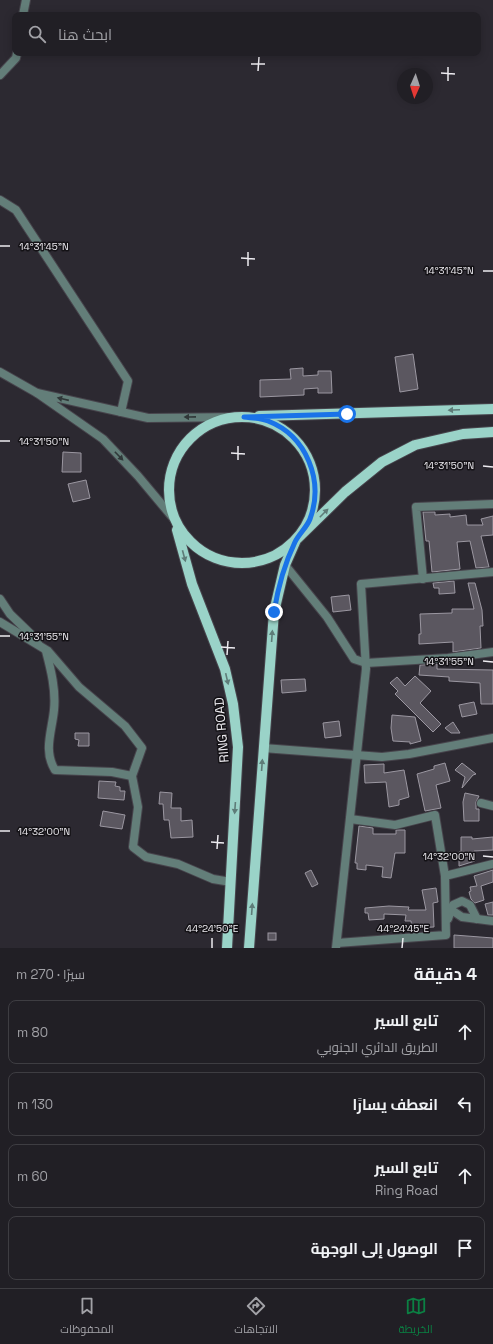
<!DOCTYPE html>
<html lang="ar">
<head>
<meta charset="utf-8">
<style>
	:root { --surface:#211f25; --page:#2d2c32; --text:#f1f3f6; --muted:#a2a2a7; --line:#3e3d42; --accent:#0b8043 }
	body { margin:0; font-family:"Space Grotesk",Cairo,sans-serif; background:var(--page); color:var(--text); direction:rtl }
	.compass { position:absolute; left:397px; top:68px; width:36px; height:36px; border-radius:50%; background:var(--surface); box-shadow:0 2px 10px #0003; rotate:183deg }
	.stop { position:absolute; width:12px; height:12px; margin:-9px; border:3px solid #1a73e8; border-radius:50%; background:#fff }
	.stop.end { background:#1a73e8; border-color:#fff; box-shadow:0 1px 4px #0008 }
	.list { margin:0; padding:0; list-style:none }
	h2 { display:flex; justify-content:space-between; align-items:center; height:52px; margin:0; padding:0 16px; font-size:17px }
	h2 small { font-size:13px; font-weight:400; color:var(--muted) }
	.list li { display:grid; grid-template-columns:26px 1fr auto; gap:12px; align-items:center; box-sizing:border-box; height:64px; margin:0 8px 8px; padding:0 8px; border:1px solid var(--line); border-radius:8px }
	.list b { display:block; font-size:15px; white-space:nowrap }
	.list p { margin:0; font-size:13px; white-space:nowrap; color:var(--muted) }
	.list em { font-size:13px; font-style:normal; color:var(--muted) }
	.icon { flex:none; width:22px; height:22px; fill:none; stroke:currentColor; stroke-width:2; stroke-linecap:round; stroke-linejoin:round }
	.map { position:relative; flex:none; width:493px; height:948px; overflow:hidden; direction:ltr }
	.search { position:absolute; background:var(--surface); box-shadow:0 2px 10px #0003; left:12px; right:12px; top:12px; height:44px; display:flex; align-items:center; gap:10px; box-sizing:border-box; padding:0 14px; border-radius:8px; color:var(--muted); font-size:15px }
	.sheet { height:340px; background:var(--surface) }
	nav { display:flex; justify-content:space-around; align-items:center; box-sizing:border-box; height:56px; border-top:1px solid var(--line); background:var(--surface); font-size:11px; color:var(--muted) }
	nav a { display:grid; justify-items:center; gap:2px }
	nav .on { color:var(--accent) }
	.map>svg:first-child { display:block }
</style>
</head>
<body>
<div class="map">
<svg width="493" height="948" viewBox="0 0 493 948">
	<rect width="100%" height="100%" fill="#2c2931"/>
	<!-- building -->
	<g fill="#5b5760" stroke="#9b97a1">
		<polygon points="413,354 418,389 400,392 395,357"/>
		<polygon points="303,368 303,376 318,375 318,371 331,371 332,393 318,393 318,388 304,389 304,395 260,397 260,380 291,379 290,369"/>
		<polygon points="63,452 81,453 81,472 62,472"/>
		<polygon points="86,480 90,498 73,502 68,484"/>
		<polygon points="423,512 435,512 435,515 450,514 450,517 466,515 467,525 483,525 481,519 493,516 493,535 481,536 489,567 476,568 470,541 457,542 460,569 432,572 429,541 426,541"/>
		<polygon points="454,581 455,593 439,594 439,588 434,588 433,583"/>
		<polygon points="468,583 475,583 482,610 483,626 480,626 481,648 453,652 453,642 419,644 419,634 421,634 420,614 452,613 452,609 474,609"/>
		<polygon points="349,595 351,610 333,612 331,597"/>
		<polygon points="437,664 437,669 493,670 493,704 481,704 480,683 449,681 449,677 419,675 420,665"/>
		<polygon points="415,676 431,691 420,703 441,724 433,732 395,694 398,691 390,683 397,677 405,686"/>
		<polygon points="305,679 306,691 282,693 281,680"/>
		<polygon points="474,702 477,714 462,717 459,705"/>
		<polygon points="392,715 415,717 421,741 410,744 410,742 393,741 391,728"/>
		<polygon points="339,721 341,736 325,738 323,723"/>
		<polygon points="453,722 460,733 451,733 445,728"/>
		<polygon points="75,733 89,733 89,746 78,746 79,740 75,739"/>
		<polygon points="445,763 450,781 436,785 441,808 425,811 417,774 434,769 434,766"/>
		<polygon points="462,763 476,774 473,775 462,788 465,777 455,770"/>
		<polygon points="384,764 384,773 404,770 409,797 399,800 399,805 389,807 386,782 365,783 364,765"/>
		<polygon points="99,781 116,782 115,786 120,787 120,791 125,791 124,800 98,798"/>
		<polygon points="160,792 172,793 171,808 181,808 181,821 192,820 193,837 171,838 169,820 164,820 163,804 159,804"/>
		<polygon points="465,793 479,796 476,802 476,809 479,809 479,821 464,821 463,802"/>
		<polygon points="103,811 125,815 122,829 100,826"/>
		<polygon points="359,826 373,828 373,834 396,834 396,830 405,830 405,853 395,853 391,878 382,877 383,867 366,865 366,870 357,869 357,863 355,863"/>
		<polygon points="461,837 472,837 472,839 493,837 493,850 474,851 475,861 459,866 459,852 461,852"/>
		<polygon points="311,870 318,884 312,887 305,873"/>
		<polygon points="493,870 493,882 481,886 484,900 475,903 471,899 469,892 471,891 470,887 477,886 474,876"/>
		<polygon points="436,888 438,902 433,903 434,927 412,928 411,921 405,921 406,915 384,914 384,919 369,920 368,913 365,913 365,908 389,906 409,907 408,910 426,910 422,890"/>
		<polygon points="493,902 493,915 488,915 485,904"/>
		<rect x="268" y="933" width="8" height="7"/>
		<polygon points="454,935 493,938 493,948 454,948"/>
	</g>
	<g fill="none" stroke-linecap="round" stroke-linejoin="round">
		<!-- minor casing -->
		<g stroke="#47444c" stroke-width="10">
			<g id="minor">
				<polyline points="23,15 26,0"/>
				<polyline points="0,75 16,58 17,53"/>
				<polyline points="0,200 16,210 128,381 121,412"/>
				<polyline points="285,565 327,617 354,659 366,663 448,658 493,652"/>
				<polyline points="423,579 416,507 493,504"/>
				<polyline points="0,599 10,614 38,641"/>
				<polyline points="0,622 48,651 79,687 125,726 142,748 132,776 138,807 133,847 146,857 178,864 213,879 231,882"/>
				<path d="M46 651C51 670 56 690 54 710 52 731 43 751 55 770L112 772 132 776"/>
				<polyline points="263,748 382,757 409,754 493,738"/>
				<polyline points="481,803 493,806"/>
				<polyline points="350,819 395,825 435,815 445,876"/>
				<polyline points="447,907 462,917 493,921"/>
				<polyline points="448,919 453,905 462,901 470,905 477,919"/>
				<polyline points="337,943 446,935 445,876 493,864"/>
				<polyline points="336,948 366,669 361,584 493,572"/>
			</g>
		</g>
		<!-- tertiary casing -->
		<g stroke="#47444c" stroke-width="10">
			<g id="tertiary">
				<polyline points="0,372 37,393"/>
				<polyline points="174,519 138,476 103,439 37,393 148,418 243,417"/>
			</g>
		</g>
		<!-- primary casing -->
		<g stroke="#47444c" stroke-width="12">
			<g id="primary">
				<polyline points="259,416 493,409"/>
				<circle cx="242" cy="490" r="73"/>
				<polyline points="177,530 192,584 225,669 233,704 238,747 227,948"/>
				<polyline points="249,948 274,612 285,565 296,540 345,492 382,462 415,445 463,434 493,432"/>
			</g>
		</g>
		<!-- minor -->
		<use href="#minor" stroke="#637e79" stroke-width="8"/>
		<!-- tertiary -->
		<use href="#tertiary" stroke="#637e79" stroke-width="8"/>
		<!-- primary -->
		<use href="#primary" stroke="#9ad3c8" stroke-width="10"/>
	</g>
	<!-- one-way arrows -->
	<defs><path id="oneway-solid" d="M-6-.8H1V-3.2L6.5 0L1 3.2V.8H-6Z"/></defs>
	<g fill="#303839">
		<use href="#oneway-solid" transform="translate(63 399) rotate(-167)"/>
		<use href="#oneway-solid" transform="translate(190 417) rotate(179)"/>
		<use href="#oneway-solid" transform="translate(119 456) rotate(46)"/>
	</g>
	<g fill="#5e7c78">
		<use href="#oneway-solid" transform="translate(454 410) rotate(178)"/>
		<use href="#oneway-solid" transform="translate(324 513) rotate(-45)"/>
		<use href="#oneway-solid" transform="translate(184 556) rotate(75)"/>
		<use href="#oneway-solid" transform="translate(272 636) rotate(-86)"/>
		<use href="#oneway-solid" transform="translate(227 679) rotate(77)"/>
		<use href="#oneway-solid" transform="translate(262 765) rotate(-86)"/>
		<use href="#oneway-solid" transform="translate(235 808) rotate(94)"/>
		<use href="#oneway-solid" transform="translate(252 909) rotate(-86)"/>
	</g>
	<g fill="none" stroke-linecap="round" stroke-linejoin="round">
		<!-- route -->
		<path stroke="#1a73e8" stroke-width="5" d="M274 612C278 587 284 565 295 542 299 534 307 527 310 519 324 481 307 436 268 421 260 418 251 418 244 417L347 414"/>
	</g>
	<!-- ticks -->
	<path fill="none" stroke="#edebf0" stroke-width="1.5" d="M251 64H265M258 71 259 57M441 73 455 74M448 81V67M0 246H10M241 258 255 259M248 266V252M483 271H493M0 441H10M231 453 245 454M238 460V446M483 466 493 467M0 636H10M221 647 235 648M227 655 228 641M483 661 493 662M0 831H10M211 842 224 843M217 849 218 835M483 856 493 857M212 948V938M402 948 403 938"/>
	<g text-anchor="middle" stroke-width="3" stroke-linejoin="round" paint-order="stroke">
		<!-- street labels -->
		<g font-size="13" fill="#edebf0" stroke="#141216">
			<text transform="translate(221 730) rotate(-95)" y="5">RING ROAD</text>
		</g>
	</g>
	<g font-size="10" text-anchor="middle" fill="#edebf0" stroke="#141216" stroke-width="3" stroke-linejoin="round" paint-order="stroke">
		<text x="44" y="250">14°31'45"N</text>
		<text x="449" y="274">14°31'45"N</text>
		<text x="44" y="445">14°31'50"N</text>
		<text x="449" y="469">14°31'50"N</text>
		<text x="44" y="640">14°31'55"N</text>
		<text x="449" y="665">14°31'55"N</text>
		<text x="44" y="835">14°32'00"N</text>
		<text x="449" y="860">14°32'00"N</text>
		<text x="212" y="932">44°24'50"E</text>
		<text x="403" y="932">44°24'45"E</text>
	</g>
</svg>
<svg class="compass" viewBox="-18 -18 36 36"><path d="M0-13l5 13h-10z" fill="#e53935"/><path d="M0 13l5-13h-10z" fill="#a2a2a7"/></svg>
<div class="stop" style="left:347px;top:414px"></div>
<div class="stop end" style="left:274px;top:612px"></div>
<div class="search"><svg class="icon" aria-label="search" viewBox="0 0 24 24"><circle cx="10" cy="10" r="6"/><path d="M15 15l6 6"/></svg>ابحث هنا</div>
</div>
<section class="sheet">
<h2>4 دقيقة<small>سيرًا · 270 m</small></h2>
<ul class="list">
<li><svg class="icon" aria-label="ahead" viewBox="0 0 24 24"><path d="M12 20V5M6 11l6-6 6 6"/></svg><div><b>تابع السير</b><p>الطريق الدائري الجنوبي</p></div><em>80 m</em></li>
<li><svg class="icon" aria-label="left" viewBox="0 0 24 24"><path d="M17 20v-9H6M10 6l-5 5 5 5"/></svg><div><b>انعطف يسارًا</b></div><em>130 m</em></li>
<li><svg class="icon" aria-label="ahead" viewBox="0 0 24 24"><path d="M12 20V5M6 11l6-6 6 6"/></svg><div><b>تابع السير</b><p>Ring Road</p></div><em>60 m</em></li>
<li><svg class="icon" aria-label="arrive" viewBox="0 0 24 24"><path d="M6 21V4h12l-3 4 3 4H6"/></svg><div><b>الوصول إلى الوجهة</b></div></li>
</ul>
</section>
<nav>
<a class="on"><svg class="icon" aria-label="map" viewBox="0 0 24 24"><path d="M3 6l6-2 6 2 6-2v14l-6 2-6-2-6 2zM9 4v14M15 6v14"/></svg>الخريطة</a>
<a><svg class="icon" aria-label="directions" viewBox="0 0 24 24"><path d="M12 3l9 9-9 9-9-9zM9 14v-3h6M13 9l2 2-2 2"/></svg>الاتجاهات</a>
<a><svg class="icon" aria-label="saved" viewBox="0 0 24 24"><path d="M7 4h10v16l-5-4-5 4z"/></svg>المحفوظات</a>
</nav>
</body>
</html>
